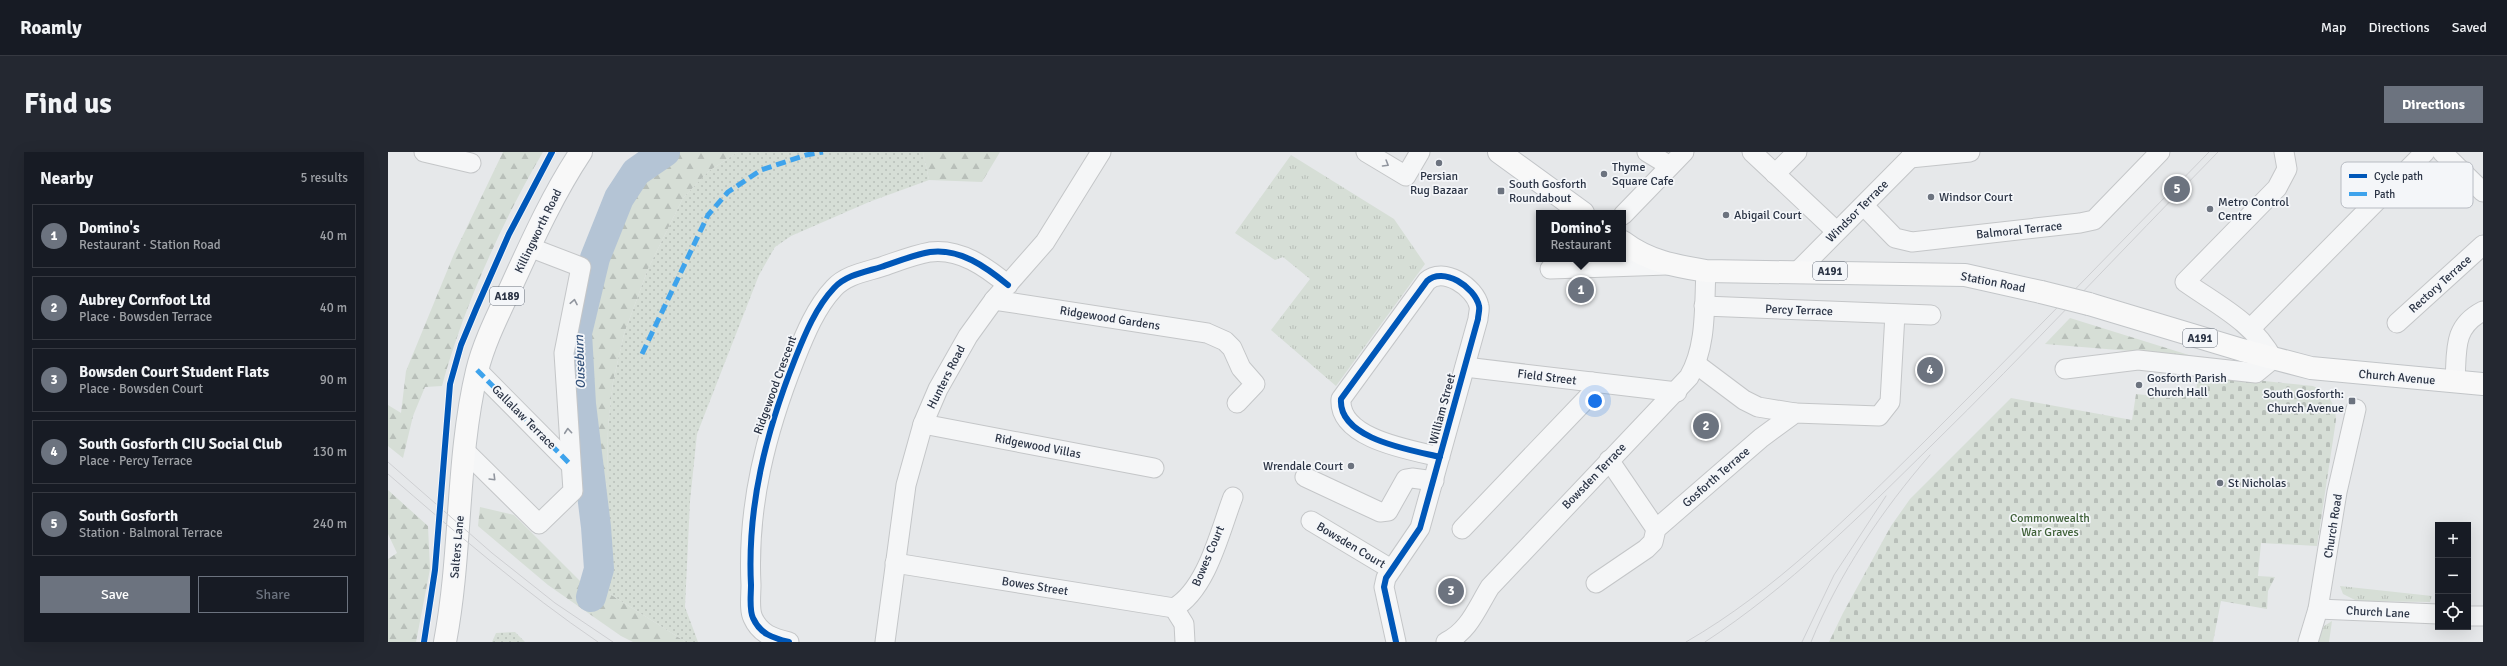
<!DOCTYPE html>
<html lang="en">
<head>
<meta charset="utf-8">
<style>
	:root { --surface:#171b24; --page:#242831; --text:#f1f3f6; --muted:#9ea1a6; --line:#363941; --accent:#6c737f }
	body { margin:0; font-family:Signika,sans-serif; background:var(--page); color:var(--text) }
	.controls { position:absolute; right:12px; bottom:12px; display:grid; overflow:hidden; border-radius:0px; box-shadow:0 4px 16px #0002 }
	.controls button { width:36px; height:36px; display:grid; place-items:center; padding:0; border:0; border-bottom:1px solid var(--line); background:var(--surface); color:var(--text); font:20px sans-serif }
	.you { position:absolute; left:1207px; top:249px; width:14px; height:14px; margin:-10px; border:3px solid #fff; border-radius:50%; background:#1a73e8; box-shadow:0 0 0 6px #1a73e833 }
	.badge { display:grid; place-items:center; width:26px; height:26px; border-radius:50%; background:var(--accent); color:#fff; font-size:13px; font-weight:700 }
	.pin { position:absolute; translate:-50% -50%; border:2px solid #fff; box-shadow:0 1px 4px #0006 }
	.popup { position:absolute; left:1148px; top:58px; width:90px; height:52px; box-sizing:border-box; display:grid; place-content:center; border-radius:0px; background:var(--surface); filter:drop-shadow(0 1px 3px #0005); font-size:13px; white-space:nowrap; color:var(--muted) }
	.popup b { font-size:15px; color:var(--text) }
	.popup::after { content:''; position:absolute; left:50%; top:100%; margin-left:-8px; border:8px solid transparent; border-top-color:var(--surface) }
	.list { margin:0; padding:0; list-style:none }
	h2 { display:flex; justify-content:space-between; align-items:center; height:52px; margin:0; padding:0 16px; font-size:17px }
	h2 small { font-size:13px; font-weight:400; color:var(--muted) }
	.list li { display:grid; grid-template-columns:26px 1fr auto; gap:12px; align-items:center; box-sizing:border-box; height:64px; margin:0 8px 8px; padding:0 8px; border:1px solid var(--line); border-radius:0px }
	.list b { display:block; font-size:15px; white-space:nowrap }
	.list p { margin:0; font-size:13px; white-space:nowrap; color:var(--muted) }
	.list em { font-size:13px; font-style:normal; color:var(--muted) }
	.actions { display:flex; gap:8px; padding:12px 16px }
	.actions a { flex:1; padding:9px 0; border:1px solid var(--accent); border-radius:0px; text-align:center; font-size:14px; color:var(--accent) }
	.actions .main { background:var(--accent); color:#fff }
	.icon { flex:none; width:22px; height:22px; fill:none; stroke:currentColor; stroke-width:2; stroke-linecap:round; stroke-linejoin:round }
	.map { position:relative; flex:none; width:2095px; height:490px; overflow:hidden; border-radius:0px }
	header { display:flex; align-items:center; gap:24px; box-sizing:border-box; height:56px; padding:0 20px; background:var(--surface); border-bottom:1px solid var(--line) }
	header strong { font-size:19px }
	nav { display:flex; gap:22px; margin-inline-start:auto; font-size:14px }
	.intro { display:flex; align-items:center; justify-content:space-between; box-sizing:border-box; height:96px; padding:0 24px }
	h1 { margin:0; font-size:28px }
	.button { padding:10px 18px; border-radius:0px; background:var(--accent); color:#fff; font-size:14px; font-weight:700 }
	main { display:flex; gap:24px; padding:0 24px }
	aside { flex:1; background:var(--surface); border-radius:0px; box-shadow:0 4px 16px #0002 }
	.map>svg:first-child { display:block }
</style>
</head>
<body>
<header>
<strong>Roamly</strong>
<nav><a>Map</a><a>Directions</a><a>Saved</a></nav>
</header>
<div class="intro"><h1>Find us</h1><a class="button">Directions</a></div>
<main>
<aside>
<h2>Nearby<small>5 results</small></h2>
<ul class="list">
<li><span class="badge">1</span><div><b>Domino's</b><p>Restaurant · Station Road</p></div><em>40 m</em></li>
<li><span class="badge">2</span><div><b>Aubrey Cornfoot Ltd</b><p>Place · Bowsden Terrace</p></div><em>40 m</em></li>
<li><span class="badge">3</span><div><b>Bowsden Court Student Flats</b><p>Place · Bowsden Court</p></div><em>90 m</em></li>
<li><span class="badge">4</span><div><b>South Gosforth CIU Social Club</b><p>Place · Percy Terrace</p></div><em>130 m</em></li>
<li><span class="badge">5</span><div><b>South Gosforth</b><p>Station · Balmoral Terrace</p></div><em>240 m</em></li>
</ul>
<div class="actions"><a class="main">Save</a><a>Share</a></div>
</aside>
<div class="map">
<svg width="2095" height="490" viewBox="0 0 2095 490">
	<defs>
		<pattern id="grass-tufts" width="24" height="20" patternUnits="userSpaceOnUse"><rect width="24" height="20" fill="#d6ded6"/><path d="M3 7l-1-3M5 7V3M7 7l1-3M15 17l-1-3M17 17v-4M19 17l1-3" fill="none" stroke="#b8bfb9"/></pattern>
		<pattern id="forest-firs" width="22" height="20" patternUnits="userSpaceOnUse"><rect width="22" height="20" fill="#d6ded6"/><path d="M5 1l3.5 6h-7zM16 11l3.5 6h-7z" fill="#b8bfb9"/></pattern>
		<pattern id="cemetery-stones" width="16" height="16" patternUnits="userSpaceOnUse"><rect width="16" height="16" fill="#d6ded6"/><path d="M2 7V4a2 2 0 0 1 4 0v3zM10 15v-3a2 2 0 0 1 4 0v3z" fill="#b8bfb9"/></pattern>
		<pattern id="garden-dots" width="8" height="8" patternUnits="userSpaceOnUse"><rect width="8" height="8" fill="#d6ded6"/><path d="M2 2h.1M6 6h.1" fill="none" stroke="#b8bfb9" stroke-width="1.8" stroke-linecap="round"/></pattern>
	</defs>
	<rect width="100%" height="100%" fill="#e6e8ea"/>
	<!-- grass -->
	<g fill="url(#grass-tufts)">
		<polygon points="903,3 1006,67 1037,112 948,234 883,178 922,127 895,105 887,108 847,81"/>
		<polygon points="1952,434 2044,444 2042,450 1969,449 1955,442"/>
		<polygon points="1944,469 1941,490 1930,490 1933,476"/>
	</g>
	<!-- forest -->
	<g fill="url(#forest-firs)">
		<path d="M115 0H155C114 70 75 156 54 234L37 235 25 264 15 306 0 294V253L13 261 18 219 66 102Z"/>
		<polygon points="264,0 350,0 321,19 295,46 260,117 236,182 225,230 220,275 217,426 222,442 298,490 245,490 233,484 160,433 90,374 92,355 126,363 196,433 201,411 204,387 195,339 185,231 185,199 197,121 219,46 233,21"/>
		<polygon points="535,0 612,0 594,30 541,28"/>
		<polygon points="1682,166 1804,204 1657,192"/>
		<polygon points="0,338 40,374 42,417 28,490 0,490 0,407 9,401 0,382"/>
	</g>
	<!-- cemetery -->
	<path fill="url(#cemetery-stones)" d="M1810 222 1925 234C1939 241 1948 251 1948 268L1929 394 1873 391 1870 424 1887 425 1880 439 1879 457 1833 449 1825 490H1441L1455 461 1503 374 1522 347 1623 246 1744 268 1748 242 1767 244 1768 237 1808 242Z"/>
	<!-- garden -->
	<g fill="url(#garden-dots)">
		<polygon points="350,0 535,0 541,28 481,50 403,84 387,95 371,123 309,282 302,349 297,455 310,490 298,490 222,442 217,426 220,275 225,230 236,182 260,117 295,46 321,19"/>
		<polygon points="127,480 137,490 104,490 108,481"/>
	</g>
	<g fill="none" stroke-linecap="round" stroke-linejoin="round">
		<!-- river -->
		<polyline stroke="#b4c4d5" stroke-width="30" points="203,445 211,417 208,375 193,252 189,181 207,106 231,46 248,20 277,0"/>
		<!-- minor casing -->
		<g stroke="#c4c6c8" stroke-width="21">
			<g id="minor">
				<polyline points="36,0 83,11"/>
				<polyline points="978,0 1018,24 1032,0"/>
				<polyline points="1259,0 1282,14"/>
				<polyline points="1364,0 1448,79"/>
				<polyline points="2054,0 2095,40"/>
				<polyline points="1522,6 1582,0"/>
				<polyline points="1387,22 1409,0"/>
				<polyline points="1476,54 1507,86 1524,90 1692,71 1706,68 1772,0"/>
				<polyline points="1235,63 1296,0"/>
				<polyline points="1162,117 1279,113"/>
				<polyline points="1410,119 1528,0"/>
				<polyline points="606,148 819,181 837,189 844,196 853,216 867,232 849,251"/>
				<polyline points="1316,154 1543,163"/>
				<polyline points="2009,171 2095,93"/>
				<polyline points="1863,176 2037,0"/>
				<polyline points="1308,212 1356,248 1370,255 1407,261"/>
				<polyline points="1077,215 1289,240"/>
				<path d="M1677 217 1750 208 1868 221 1885 207C1865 170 1831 154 1797 130L1889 36 1899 17 1896 0"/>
				<polyline points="89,218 182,312"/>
				<path d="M2067 230C2069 199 2064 175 2095 159"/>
				<polyline points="535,272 766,316"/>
				<polyline points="77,299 151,372 185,339 176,201 193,115 141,95"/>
				<polyline points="1221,308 1268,377"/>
				<polyline points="917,325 992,360 1000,359 1018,327 1024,326 1046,329"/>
				<polyline points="923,369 1003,417"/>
				<polyline points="1074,377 1203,242 1204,230"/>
				<polyline points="507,411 786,456"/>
				<polyline points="1208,431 1258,397 1265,390 1268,377 1373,286 1407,261 1491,264 1502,250 1507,162"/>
				<path d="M786 456C819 437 832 379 845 345"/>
				<polyline points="786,456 796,472 797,490"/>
				<polyline points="1930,457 2050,462"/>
				<polyline points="2080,464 2095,464"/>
				<path d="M401 490C385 486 372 482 365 466 361 458 363 443 363 433 359 354 378 280 407 207 417 182 428 155 446 136 458 123 477 120 493 115 508 110 525 103 542 100 572 96 598 115 620 133"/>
				<polyline points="497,490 518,333 535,272 550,237 580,184 606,148 657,90 713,0"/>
				<path d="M1008 490 996 435 998 426 1032 376 1090 167C1090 163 1092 158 1091 154 1087 135 1055 114 1039 129L953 247C950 287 1023 298 1052 305"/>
				<path d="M1058 490C1081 479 1089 456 1102 435L1301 225C1319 194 1316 154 1318 119"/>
				<polyline points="1920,490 1930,457 1949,340 1968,257"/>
			</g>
		</g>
		<!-- major casing -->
		<g stroke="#c2c5c8" stroke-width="24">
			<g id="major">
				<polyline points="1111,0 1195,61"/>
				<path d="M1235 90C1260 109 1287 114 1318 119L1577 123 1653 140"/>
				<polyline points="1701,152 1854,198 1923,216 2095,232"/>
				<path d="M57 490C74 401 68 307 89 219 96 190 111 161 123 135 144 89 165 42 193 0"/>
			</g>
		</g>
		<!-- minor -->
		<use href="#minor" stroke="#f5f6f7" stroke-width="19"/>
		<!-- major -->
		<use href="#major" stroke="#f8f8f8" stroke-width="22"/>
		<!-- tram -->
		<g stroke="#cecfd2" stroke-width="1">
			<polyline points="0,310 104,401 167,451 225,490"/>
			<path d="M0 322C68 381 135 439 210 490"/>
			<path d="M1298 490C1388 438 1462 363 1535 291 1632 195 1726 97 1821 0"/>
			<path d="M1317 490C1401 435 1472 364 1543 294 1641 198 1734 98 1830 0"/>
			<polyline points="1414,490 1446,423 1498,344"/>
			<path d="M1423 490C1451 422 1494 358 1542 303"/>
		</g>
		<!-- major-bridge casing -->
		<g stroke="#c2c5c8" stroke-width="24" stroke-linecap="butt">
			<polyline id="major-bridge" points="1653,140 1701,152"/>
		</g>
		<!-- major-bridge -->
		<use href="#major-bridge" stroke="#f8f8f8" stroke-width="22"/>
		<!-- quiet -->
		<g stroke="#3ea3ec" stroke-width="5" stroke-dasharray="10 5" stroke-linecap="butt">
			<polyline points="254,202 320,63 340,40 373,18 418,3 435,0"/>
			<polyline points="89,218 182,312"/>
		</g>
		<!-- cycleway casing -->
		<g stroke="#f4f6f9" stroke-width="8">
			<g id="cycleway">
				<polyline points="36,490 47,418 62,232 73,193 88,157 121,82 164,0"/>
				<path d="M401 490C385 486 372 482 365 466 361 458 363 443 363 433 359 354 378 280 407 207 417 182 428 155 446 136 458 123 477 120 493 115 508 110 525 103 542 100 572 96 598 115 620 133"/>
				<path d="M1008 490 996 435 998 426 1032 376 1090 167C1090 163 1092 158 1091 154 1087 135 1055 114 1039 129L953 247C950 287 1023 298 1052 305"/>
			</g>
		</g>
		<!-- cycleway -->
		<use href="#cycleway" stroke="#0057b8" stroke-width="6"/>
	</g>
	<!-- one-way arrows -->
	<defs><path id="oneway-chevron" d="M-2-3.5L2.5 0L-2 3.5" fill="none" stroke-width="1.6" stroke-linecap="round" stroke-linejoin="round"/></defs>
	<g stroke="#90959e">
		<use href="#oneway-chevron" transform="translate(998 12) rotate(31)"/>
		<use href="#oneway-chevron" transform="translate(186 150) rotate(-79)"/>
		<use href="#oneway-chevron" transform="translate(180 279) rotate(-95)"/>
		<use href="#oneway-chevron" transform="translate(105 326) rotate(45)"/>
	</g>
	<!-- markers -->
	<g fill="#6c737f" stroke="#f4f6f9" stroke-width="1.5">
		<circle cx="1051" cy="11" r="4"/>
		<circle cx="1216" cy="22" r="4"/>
		<rect x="1109" y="35" width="8" height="8" rx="2"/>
		<circle cx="1543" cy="45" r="4"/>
		<circle cx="1822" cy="57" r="4"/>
		<circle cx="1338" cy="63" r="4"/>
		<circle cx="1751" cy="233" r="4"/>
		<rect x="1960" y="245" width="8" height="8" rx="2"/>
		<circle cx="963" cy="314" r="4"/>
		<circle cx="1832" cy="331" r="4"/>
	</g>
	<g text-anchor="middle" stroke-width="3.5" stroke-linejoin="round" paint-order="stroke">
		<!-- shield labels -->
		<g fill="#f4f6f9" stroke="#676e7b" stroke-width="1">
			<rect x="1425" y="110" width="34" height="18" rx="3"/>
			<rect x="102" y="135" width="34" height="18" rx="3"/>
			<rect x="1795" y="177" width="34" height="18" rx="3"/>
		</g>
		<g font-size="11" font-weight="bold" fill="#2b3445">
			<text x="1442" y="123">A191</text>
			<text x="119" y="148">A189</text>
			<text x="1812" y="190">A191</text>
		</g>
		<!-- poi labels -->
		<g font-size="12" fill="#2b3445" stroke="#f4f6f9" text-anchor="start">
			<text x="1224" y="19">Thyme<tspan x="1224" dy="14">Square Cafe</tspan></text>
			<text x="1051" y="28" text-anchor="middle">Persian<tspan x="1051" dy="14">Rug Bazaar</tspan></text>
			<text x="1121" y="36">South Gosforth<tspan x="1121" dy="14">Roundabout</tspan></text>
			<text x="1551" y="49">Windsor Court</text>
			<text x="1830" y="54">Metro Control<tspan x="1830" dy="14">Centre</tspan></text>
			<text x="1346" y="67">Abigail Court</text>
			<text x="1759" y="230">Gosforth Parish<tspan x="1759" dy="14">Church Hall</tspan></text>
			<text x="1956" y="246" text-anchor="end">South Gosforth:<tspan x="1956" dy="14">Church Avenue</tspan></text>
			<text x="955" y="318" text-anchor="end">Wrendale Court</text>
			<text x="1840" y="335">St Nicholas</text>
		</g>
		<!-- street labels -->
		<g font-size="12" fill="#2b3445" stroke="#f4f6f9">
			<text transform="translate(1469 59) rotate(-45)" y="4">Windsor Terrace</text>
			<text transform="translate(1631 78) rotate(-6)" y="4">Balmoral Terrace</text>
			<text transform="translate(150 79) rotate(-64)" y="4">Killingworth Road</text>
			<text transform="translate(1605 130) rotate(11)" y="4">Station Road</text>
			<text transform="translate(2052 132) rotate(-42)" y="4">Rectory Terrace</text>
			<text transform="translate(1411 158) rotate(2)" y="4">Percy Terrace</text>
			<text transform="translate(722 166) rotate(9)" y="4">Ridgewood Gardens</text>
			<text transform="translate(558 225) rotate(-63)" y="4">Hunters Road</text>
			<text transform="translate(1159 225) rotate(7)" y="4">Field Street</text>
			<text transform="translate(2009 225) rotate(5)" y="4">Church Avenue</text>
			<text transform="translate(387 233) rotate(-70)" y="4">Ridgewood Crescent</text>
			<text transform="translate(1054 257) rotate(-75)" y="4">William Street</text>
			<text transform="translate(136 265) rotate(45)" y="4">Gallalaw Terrace</text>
			<text transform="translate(650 294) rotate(11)" y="4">Ridgewood Villas</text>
			<text transform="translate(1206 324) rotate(-46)" y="4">Bowsden Terrace</text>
			<text transform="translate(1328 325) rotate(-41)" y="4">Gosforth Terrace</text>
			<text transform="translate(1945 374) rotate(-81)" y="4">Church Road</text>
			<text transform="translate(963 393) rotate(31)" y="4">Bowsden Court</text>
			<text transform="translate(69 395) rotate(-85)" y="4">Salters Lane</text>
			<text transform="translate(820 404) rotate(-67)" y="4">Bowes Court</text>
			<text transform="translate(647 434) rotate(9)" y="4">Bowes Street</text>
			<text transform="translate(1990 460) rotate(3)" y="4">Church Lane</text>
		</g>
		<!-- park labels -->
		<g font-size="12" fill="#3f6138" stroke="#f4f6f9">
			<text x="1662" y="370">Commonwealth<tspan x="1662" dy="14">War Graves</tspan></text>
		</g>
		<!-- water labels -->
		<g font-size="13" font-style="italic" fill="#34527a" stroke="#f4f6f9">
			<text transform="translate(191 210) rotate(-92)" y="5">Ouseburn</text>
		</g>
	</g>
	<!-- legend -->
	<rect x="1953" y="10" width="132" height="46" rx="6" fill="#f4f6f9" stroke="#b8bcc3" stroke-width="1"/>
	<rect x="1961" y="22" width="18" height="4" fill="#0057b8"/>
	<rect x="1961" y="40" width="18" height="4" fill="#3ea3ec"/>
	<g font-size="11" fill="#2b3445">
		<text x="1986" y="28">Cycle path</text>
		<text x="1986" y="46">Path</text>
	</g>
</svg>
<div class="controls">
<button>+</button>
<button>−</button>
<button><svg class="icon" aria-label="locate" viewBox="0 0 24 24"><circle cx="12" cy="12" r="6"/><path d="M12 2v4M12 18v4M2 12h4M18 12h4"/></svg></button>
</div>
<div class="you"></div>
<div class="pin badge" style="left:1193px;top:138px">1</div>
<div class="popup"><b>Domino's</b>Restaurant</div>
<div class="pin badge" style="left:1318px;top:274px">2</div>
<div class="pin badge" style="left:1063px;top:439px">3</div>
<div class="pin badge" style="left:1542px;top:218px">4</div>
<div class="pin badge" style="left:1789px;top:37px">5</div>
</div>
</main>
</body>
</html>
